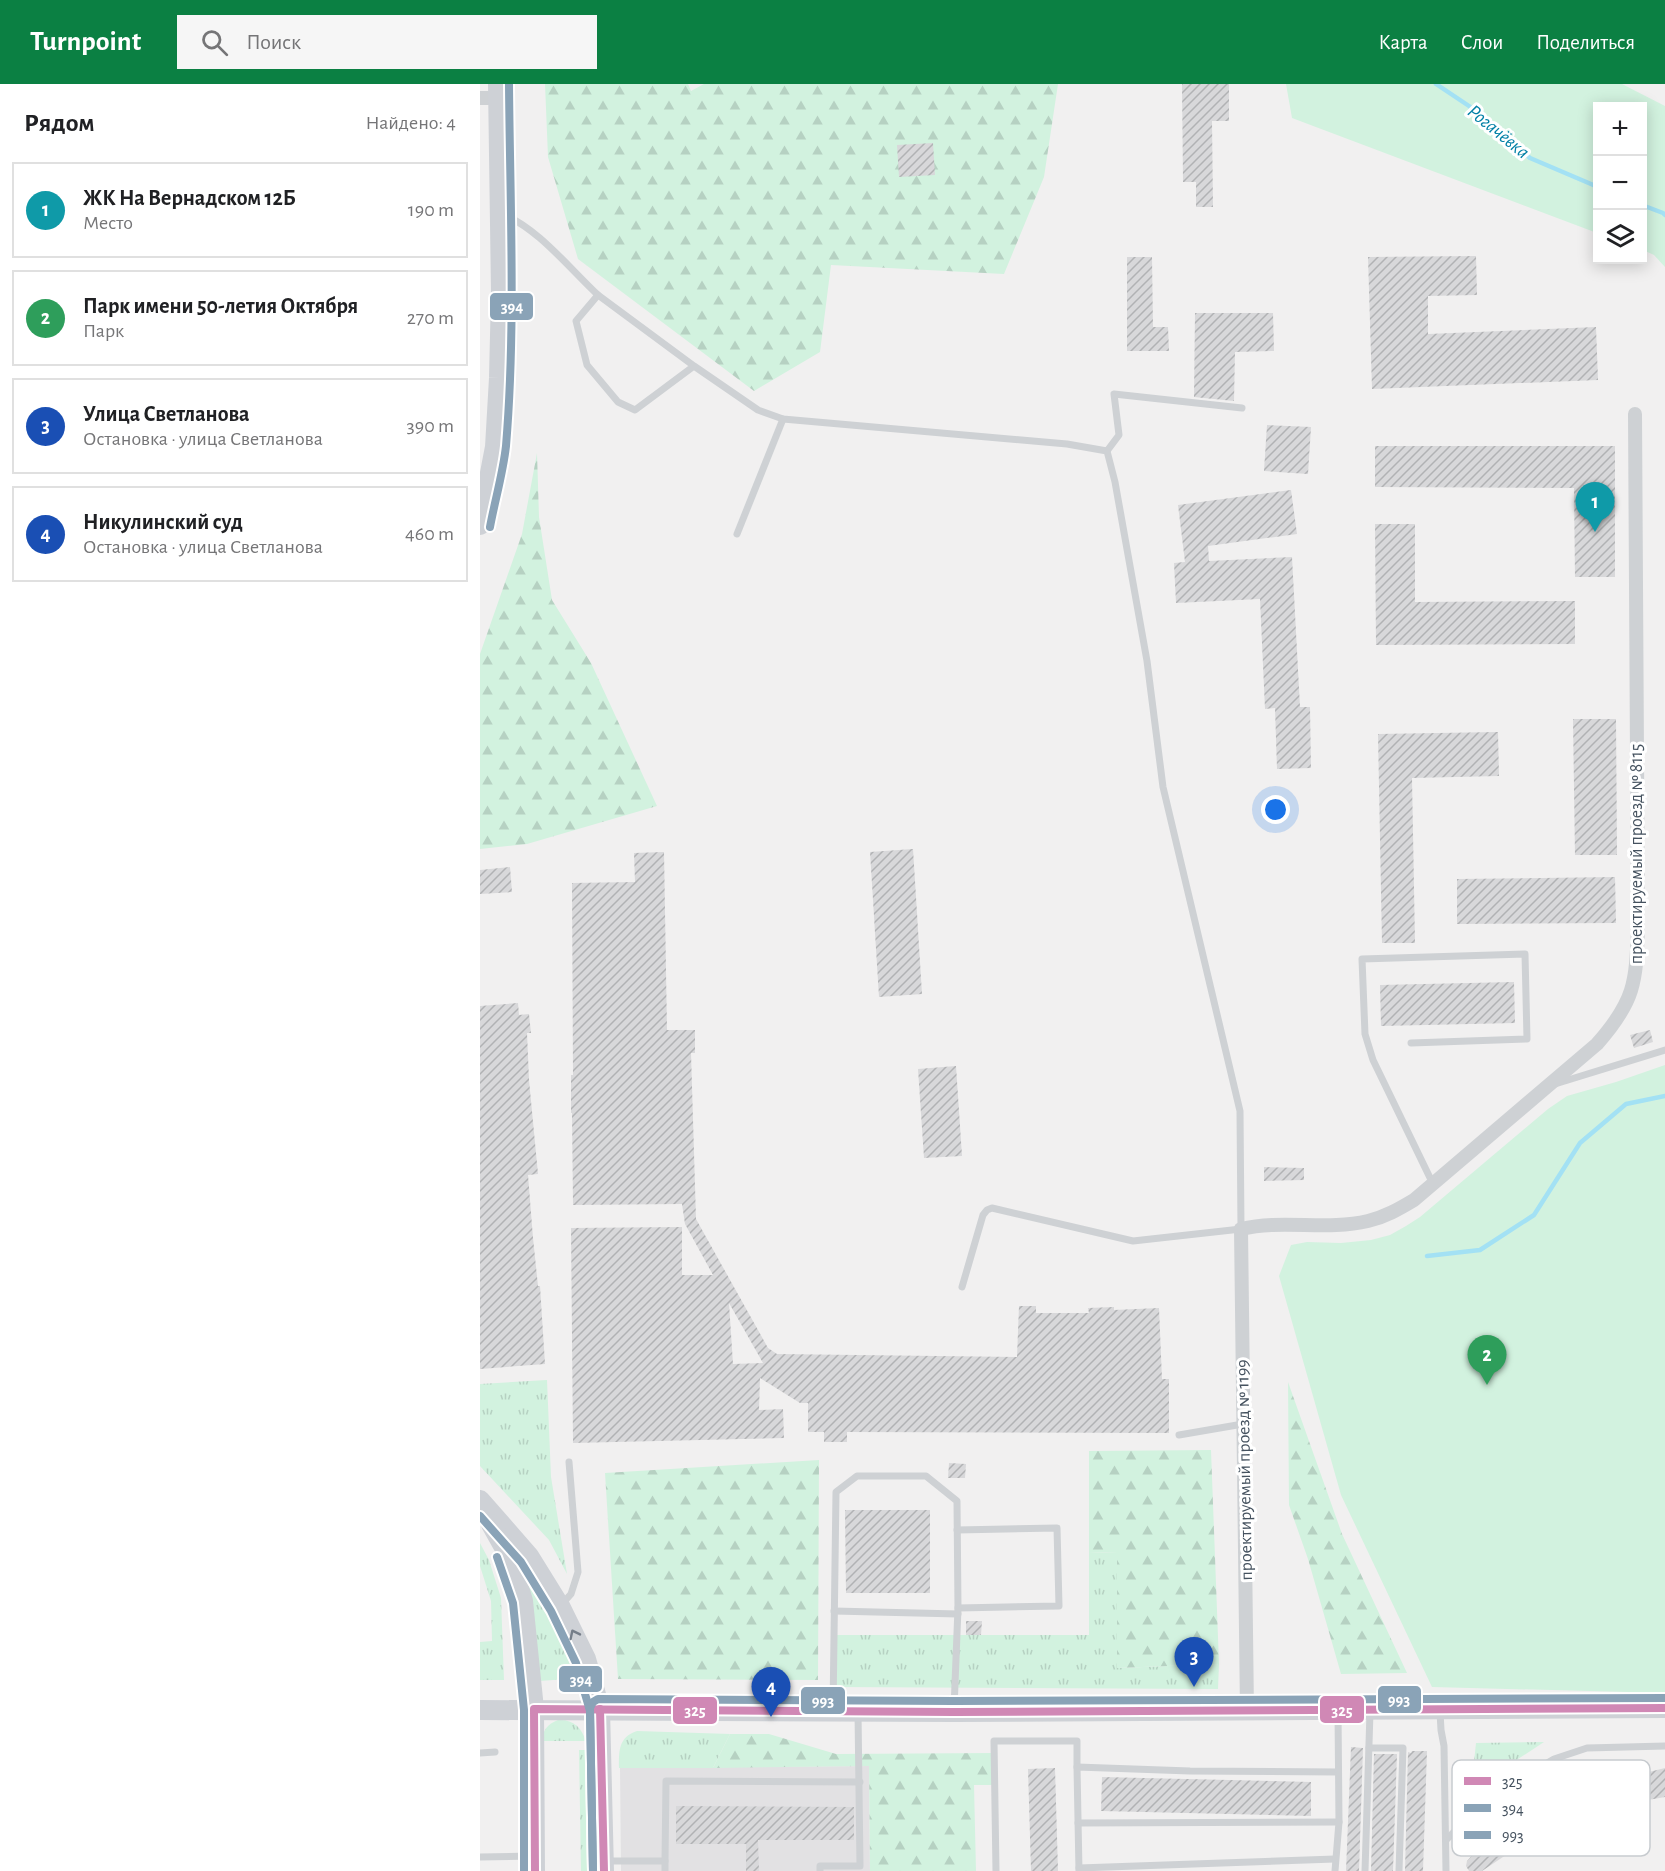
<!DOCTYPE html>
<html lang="ru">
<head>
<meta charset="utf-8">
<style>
	:root { --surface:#fff; --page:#f6f6f6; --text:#202124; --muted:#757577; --line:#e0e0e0; --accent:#0b8043 }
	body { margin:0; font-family:"Alegreya Sans",sans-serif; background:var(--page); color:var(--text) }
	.controls { position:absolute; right:18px; top:18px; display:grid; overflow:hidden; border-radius:0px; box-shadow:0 3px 15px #0003 }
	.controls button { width:54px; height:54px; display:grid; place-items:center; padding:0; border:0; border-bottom:2px solid var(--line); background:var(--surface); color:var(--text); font:30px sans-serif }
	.you { position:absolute; left:796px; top:726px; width:21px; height:21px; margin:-15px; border:4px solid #fff; border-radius:50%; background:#1a73e8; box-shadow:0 0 0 9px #1a73e833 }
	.badge { display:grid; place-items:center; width:39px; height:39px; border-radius:50%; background:var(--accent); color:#fff; font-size:20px; font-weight:700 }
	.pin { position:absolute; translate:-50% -50px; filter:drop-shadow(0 2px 3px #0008) }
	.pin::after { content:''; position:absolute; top:32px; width:21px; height:18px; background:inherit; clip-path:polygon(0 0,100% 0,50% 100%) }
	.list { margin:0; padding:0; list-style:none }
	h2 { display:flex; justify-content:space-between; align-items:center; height:78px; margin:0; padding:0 24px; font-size:26px }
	h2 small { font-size:20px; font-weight:400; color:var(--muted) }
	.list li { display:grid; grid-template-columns:39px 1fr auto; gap:18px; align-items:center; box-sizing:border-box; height:96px; margin:0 12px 12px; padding:0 12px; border:2px solid var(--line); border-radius:0px }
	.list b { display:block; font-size:22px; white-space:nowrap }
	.list p { margin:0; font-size:20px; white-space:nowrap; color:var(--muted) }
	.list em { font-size:20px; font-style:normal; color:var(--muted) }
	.icon { flex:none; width:33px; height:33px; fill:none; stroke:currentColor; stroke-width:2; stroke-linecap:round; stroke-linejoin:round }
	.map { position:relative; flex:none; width:1185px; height:1787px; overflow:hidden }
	header { display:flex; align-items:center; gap:36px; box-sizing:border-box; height:84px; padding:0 30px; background:var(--accent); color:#fff }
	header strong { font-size:28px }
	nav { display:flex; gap:33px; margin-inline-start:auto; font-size:21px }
	.search { width:420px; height:54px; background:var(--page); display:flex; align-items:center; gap:15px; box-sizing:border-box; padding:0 21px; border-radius:0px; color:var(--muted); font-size:22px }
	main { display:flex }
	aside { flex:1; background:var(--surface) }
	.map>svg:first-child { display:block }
</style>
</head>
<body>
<header>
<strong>Turnpoint</strong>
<div class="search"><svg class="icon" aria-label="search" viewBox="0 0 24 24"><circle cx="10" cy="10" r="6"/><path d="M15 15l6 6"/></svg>Поиск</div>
<nav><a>Карта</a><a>Слои</a><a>Поделиться</a></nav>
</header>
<main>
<aside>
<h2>Рядом<small>Найдено: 4</small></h2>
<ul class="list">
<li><span class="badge" style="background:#0f9aa8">1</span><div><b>ЖК На Вернадском 12Б</b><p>Место</p></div><em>190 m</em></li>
<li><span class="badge" style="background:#2e9e5b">2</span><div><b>Парк имени 50-летия Октября</b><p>Парк</p></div><em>270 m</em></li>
<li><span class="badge" style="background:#1a4fb4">3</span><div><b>Улица Светланова</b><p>Остановка · улица Светланова</p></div><em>390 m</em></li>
<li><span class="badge" style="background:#1a4fb4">4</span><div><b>Никулинский суд</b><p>Остановка · улица Светланова</p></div><em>460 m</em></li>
</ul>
</aside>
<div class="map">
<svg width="1185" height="1787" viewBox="0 0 1185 1787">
	<defs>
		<pattern id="grass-tufts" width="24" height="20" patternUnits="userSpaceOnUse" patternTransform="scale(1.5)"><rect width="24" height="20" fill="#d2f2df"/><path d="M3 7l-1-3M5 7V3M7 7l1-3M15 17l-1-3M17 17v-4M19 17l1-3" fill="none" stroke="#b6d1c2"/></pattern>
		<pattern id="forest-firs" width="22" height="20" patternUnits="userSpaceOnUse" patternTransform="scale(1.5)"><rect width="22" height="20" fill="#d2f2df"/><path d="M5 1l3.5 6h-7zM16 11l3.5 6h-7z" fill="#b6d1c2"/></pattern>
		<pattern id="building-hatch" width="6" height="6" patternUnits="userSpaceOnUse" patternTransform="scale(1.5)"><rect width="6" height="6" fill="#d8d8da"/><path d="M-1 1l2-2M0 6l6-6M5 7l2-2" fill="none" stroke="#b1b2b4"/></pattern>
	</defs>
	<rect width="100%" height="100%" fill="#f1f0f0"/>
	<!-- education -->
	<polygon fill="#e2e1e3" points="389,1682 390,1787 141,1787 140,1684"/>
	<!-- grass -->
	<g fill="url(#grass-tufts)">
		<polygon points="67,1296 71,1393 87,1490 69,1456 0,1382 0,1300"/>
		<polygon points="0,1459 9,1476 21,1514 24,1596 0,1596 0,1558 12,1557 11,1517 0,1482"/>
		<polygon points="637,1468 638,1584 739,1580 738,1605 353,1603 354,1551 609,1551 609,1469"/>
		<polygon points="42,1472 73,1525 103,1594 59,1597 36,1473"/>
		<path d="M78 1636C93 1635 101 1643 106 1657H61C63 1647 67 1640 78 1636Z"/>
		<path d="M157 1647 250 1650 233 1684H139C139 1668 138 1653 157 1647Z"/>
		<polygon points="1064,1658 991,1706 996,1659"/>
		<polygon points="99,1666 105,1666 107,1787 101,1787"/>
	</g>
	<!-- forest -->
	<g fill="url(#forest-firs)">
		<polygon points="65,0 208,0 211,7 224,0 578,0 564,93 524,190 351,181 340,268 274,307 98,175 68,73"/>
		<polygon points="57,369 59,433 72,516 111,579 177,722 47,760 0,765 0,570 42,450"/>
		<polygon points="808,1298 862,1450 927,1589 861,1590 828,1475 809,1421"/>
		<polygon points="731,1366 739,1580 637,1584 637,1468 609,1469 609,1367"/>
		<polygon points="339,1376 338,1596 138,1595 125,1389"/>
		<polygon points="250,1650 289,1650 356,1670 514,1669 514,1701 494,1701 496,1787 390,1787 389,1682 233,1684"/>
	</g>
	<!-- park -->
	<g fill="#d2f2df">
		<polygon points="806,0 1142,0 1185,22 1185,183 1174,171 1163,166 1162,22 1118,22 1117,149 812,34"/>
		<polygon points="1185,981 1185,1609 952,1603 861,1411 799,1192 811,1161 827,1158 861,1159 891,1156 910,1151 926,1142 940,1133 1068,1025 1087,1012 1136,998"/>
	</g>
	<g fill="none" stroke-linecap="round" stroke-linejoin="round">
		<!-- stream -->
		<g stroke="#a3e1f4" stroke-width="4.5">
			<polyline points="956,0 989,22 1050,74 1118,103"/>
			<polyline points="1162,121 1183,129 1185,131"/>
			<polyline points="947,1172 1000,1166 1054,1131 1100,1059 1146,1020 1185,1012"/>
		</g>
	</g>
	<!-- building -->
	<g fill="url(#building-hatch)" fill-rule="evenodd">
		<polygon points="702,0 749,0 749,37 732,37 733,123 716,123 716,98 703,98"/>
		<polygon points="453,59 455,91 419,93 417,61"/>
		<polygon points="996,172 997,211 948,212 948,250 1116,243 1118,296 892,305 888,173"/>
		<polygon points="647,173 672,173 673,243 688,243 689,267 647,267"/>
		<polygon points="715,229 793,229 794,267 755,268 754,317 714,313"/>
		<polygon points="787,341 831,343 828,390 784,387"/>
		<polygon points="895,362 1135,362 1135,493 1095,493 1094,404 895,403"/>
		<polygon points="811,406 817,450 728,462 729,477 812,473 820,623 830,623 831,684 797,685 795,624 785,625 780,515 696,519 694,479 705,478 698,421"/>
		<polygon points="895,440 935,440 935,518 1095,517 1095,560 896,561"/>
		<polygon points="1093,635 1136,635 1137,771 1095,771"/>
		<polygon points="1018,648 1019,692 932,694 935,859 902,859 898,650"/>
		<polygon points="433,765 442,910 399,913 390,768"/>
		<path d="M184 768 187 946H215V969H211L216 1135 288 1264 297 1270 537 1273 539 1222H556V1229H609L608 1224 634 1223V1226L679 1224 682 1295H689V1349L367 1348V1358H344V1348H328V1319H320L280 1294 279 1326 303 1325 304 1354 93 1359 91 1144 202 1143V1191H233L205 1140 202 1120 93 1121 92 1029H91V991H93L92 799 155 798 154 769ZM249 1219 283 1279 253 1280Z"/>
		<polygon points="30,783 32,808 0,810 0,786"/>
		<polygon points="1135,793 1136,839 977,840 977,795"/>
		<polygon points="1034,898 1035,939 901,942 900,901"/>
		<polygon points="38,919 39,931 49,930 51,949 47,949 49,996 58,1090 48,1091 53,1154 58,1202 60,1202 65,1280 0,1285 0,922"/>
		<polygon points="1170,946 1173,958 1154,964 1150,951"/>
		<polygon points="476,982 482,1072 444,1074 438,985"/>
		<polygon points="784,1083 824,1084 824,1096 784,1097"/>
		<polygon points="469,1379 486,1380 485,1394 468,1394"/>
		<polygon points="365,1426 450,1426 450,1509 366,1509"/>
		<polygon points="486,1537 502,1537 501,1551 486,1551"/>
		<polygon points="871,1663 883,1664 879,1787 866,1787"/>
		<polygon points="932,1667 947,1667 943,1787 925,1787 928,1668 931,1669"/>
		<polygon points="894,1670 917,1670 913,1787 891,1787"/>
		<polygon points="575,1684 578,1787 551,1787 548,1685"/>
		<polygon points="1185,1684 1185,1713 1151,1719 1079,1743 1038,1763 1002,1787 989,1787 986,1782 987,1777 1012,1749 1114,1688 1120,1686 1132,1692 1145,1694"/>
		<polygon points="622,1693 831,1698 831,1732 621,1727"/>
		<polygon points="196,1722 374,1723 374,1756 278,1756 279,1787 266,1787 266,1760 196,1760"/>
	</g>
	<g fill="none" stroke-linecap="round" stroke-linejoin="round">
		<!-- lane -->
		<g stroke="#ced1d4" stroke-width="7">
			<path d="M22 130C57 143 90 185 118 211"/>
			<polyline points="214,282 155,326 138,318 107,281 96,237 118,211 214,282 278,326 303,335 587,360 627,367 635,398 667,577 683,703 760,1027 761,1145 653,1157 512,1124 507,1126 503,1131 482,1203"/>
			<polyline points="627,367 639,351 634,310 762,324"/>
			<polyline points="257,450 303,335"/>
			<polyline points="931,959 1047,955 1045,870 882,875 885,950 893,976 953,1100"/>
			<polyline points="1075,1000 1185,966"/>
			<polyline points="699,1351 763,1340"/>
			<polyline points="477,1446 577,1444 579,1522 478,1524"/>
			<polyline points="82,1520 91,1510 98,1488 89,1378"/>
			<polyline points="354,1527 478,1530"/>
			<polyline points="353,1626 356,1408 377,1392 446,1392 477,1417 478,1524 474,1625"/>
			<polyline points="960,1628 961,1646 964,1662 966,1787"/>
			<polyline points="889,1664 923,1664 919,1787"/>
			<polyline points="0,1669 15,1668"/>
			<polyline points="598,1739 859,1738"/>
			<polyline points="966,1756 1008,1714 1074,1675 1107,1664 1185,1662"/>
			<polyline points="0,1773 52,1772"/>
			<polyline points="126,1777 185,1777 185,1787"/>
			<polyline points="185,1777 186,1697 380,1698"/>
			<polyline points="599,1784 855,1775"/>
			<polyline points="340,1787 340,1782 380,1782 378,1628"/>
			<polyline points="516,1787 514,1657 597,1657 597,1683"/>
			<polyline points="599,1787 597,1683 710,1687 857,1688"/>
			<polyline points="855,1787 859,1738 858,1628"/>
			<polyline points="885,1787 890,1628"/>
		</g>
		<!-- street -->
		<g stroke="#ced1d4" stroke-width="14">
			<polyline points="0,14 18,14"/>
			<path d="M767 1627 761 1145C803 1135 846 1147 888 1137 905 1133 919 1125 934 1116L1117 960C1155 917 1156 899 1158 843L1155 330"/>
		</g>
		<!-- secondary -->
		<g stroke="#ced1d6" stroke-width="20">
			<polyline points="0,441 15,363 19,294 21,209 18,0"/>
			<polyline points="0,1416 49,1472 80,1522 106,1575 120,1625 124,1787"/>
			<polyline points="11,1440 30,1474 43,1517 54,1625 55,1787"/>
			<polyline points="0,1626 474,1628 1185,1624"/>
		</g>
		<!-- bus-1 casing -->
		<g stroke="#fff" stroke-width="12">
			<g id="bus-1">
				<polyline points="120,1625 124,1787"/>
				<polyline points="55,1787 54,1625 474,1628 1185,1624"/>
			</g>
		</g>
		<!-- bus-2 casing -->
		<g stroke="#fff" stroke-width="12">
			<g id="bus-2">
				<path d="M10 443C15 416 23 389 26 362 36 242 30 120 29 0"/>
				<polyline points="0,1432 41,1478 71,1527 96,1579 110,1627 113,1787"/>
				<polyline points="17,1473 33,1519 44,1626 44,1787"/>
			</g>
		</g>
		<!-- bus-3 casing -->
		<g stroke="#fff" stroke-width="12">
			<polyline id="bus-3" points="113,1787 110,1624 113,1618 118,1615 474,1617 1185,1614"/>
		</g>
		<!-- bus-1 -->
		<use href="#bus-1" stroke="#d088b5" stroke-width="8"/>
		<!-- bus-2 -->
		<use href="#bus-2" stroke="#8aa3b7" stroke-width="8"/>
		<!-- bus-3 -->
		<use href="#bus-3" stroke="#8aa3b7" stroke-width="8"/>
	</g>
	<!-- one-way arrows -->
	<defs><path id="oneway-chevron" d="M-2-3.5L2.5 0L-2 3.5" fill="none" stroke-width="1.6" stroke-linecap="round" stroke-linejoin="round" transform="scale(1.5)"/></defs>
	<use stroke="#757e89" href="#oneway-chevron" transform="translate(94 1550) rotate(-116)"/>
	<g text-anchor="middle" stroke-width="6" stroke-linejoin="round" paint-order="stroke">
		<!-- street labels -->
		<g font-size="18" fill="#45525f" stroke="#fff">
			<text transform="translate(1156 770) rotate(-90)" y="6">проектируемый проезд № 8115</text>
			<text transform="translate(764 1386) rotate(-91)" y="6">проектируемый проезд № 1199</text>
		</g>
		<!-- water labels -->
		<g font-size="20" font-style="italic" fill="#0280a6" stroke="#fff">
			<text transform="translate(1019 47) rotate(39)" y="7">Рогачёвка</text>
		</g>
	</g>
	<!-- legend -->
	<rect x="972" y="1676" width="198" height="96" rx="9" fill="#fff" stroke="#c7cbcf" stroke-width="1.5"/>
	<rect x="984" y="1693" width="27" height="8" fill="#d088b5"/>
	<rect x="984" y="1720" width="27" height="8" fill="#8aa3b7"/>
	<rect x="984" y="1747" width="27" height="8" fill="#8aa3b7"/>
	<g font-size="16" fill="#45525f">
		<text x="1022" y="1703">325</text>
		<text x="1022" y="1730">394</text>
		<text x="1022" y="1757">993</text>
	</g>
	<g stroke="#fff" stroke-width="2">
		<rect x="9" y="208" width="45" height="29" rx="6" fill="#8aa3b7"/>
		<rect x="78" y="1581" width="45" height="28" rx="6" fill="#8aa3b7"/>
		<rect x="897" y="1601" width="45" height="29" rx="6" fill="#8aa3b7"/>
		<rect x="320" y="1602" width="46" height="29" rx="6" fill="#8aa3b7"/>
		<rect x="839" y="1611" width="46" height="29" rx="6" fill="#d088b5"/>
		<rect x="192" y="1612" width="46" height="29" rx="6" fill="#d088b5"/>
	</g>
	<g font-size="16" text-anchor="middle" font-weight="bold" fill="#fff">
		<text x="32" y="228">394</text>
		<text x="101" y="1601">394</text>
		<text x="919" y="1621">993</text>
		<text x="343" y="1622">993</text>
		<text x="862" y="1632">325</text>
		<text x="215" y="1632">325</text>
	</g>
</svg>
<div class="controls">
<button>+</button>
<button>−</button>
<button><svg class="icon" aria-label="layers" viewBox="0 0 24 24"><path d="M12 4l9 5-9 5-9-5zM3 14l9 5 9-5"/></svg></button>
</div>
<div class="you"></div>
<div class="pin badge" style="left:1115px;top:448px;background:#0f9aa8">1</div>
<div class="pin badge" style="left:1007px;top:1301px;background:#2e9e5b">2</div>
<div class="pin badge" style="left:714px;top:1603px;background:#1a4fb4">3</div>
<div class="pin badge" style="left:291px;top:1633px;background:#1a4fb4">4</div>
</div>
</main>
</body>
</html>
